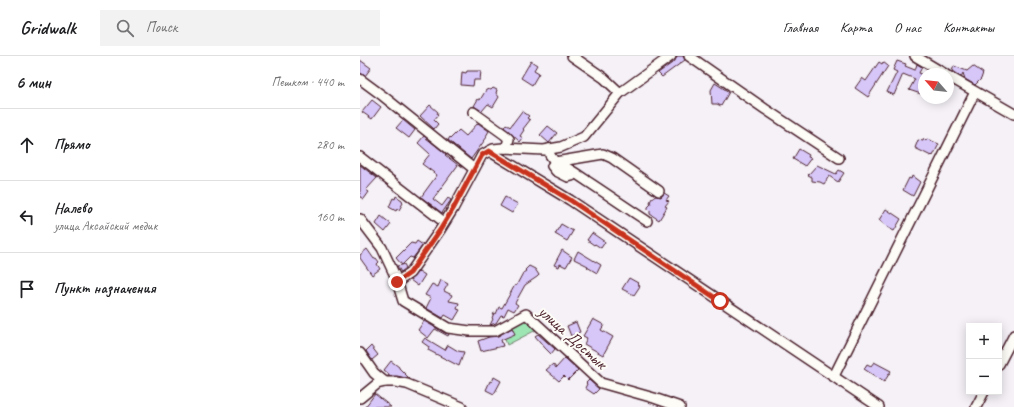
<!DOCTYPE html>
<html lang="ru">
<head>
<meta charset="utf-8">
<style>
	:root { --surface:#fff; --page:#f2f2f2; --text:#202124; --muted:#757577; --line:#e0e0e0 }
	body { margin:0; font-family:Caveat,sans-serif; background:var(--page); color:var(--text) }
	.controls { position:absolute; right:12px; bottom:12px; display:grid; overflow:hidden; border-radius:0px; box-shadow:0 2px 10px #0003 }
	.controls button { width:36px; height:36px; display:grid; place-items:center; padding:0; border:0; border-bottom:1px solid var(--line); background:var(--surface); color:var(--text); font:20px sans-serif }
	.compass { position:absolute; left:558px; top:12px; width:36px; height:36px; border-radius:50%; background:var(--surface); box-shadow:0 2px 10px #0003; rotate:298deg }
	.stop { position:absolute; width:12px; height:12px; margin:-9px; border:3px solid #c8321e; border-radius:50%; background:#fff }
	.stop.end { background:#c8321e; border-color:#fff; box-shadow:0 1px 4px #0008 }
	.list { margin:0; padding:0; list-style:none }
	h2 { display:flex; justify-content:space-between; align-items:center; height:52px; margin:0; padding:0 16px; font-size:17px }
	h2 small { font-size:13px; font-weight:400; color:var(--muted) }
	.list li { display:grid; grid-template-columns:26px 1fr auto; gap:12px; align-items:center; box-sizing:border-box; height:72px; padding:0 16px; border-top:1px solid var(--line) }
	.list b { display:block; font-size:15px; white-space:nowrap }
	.list p { margin:0; font-size:13px; white-space:nowrap; color:var(--muted) }
	.list em { font-size:13px; font-style:normal; color:var(--muted) }
	.icon { flex:none; width:22px; height:22px; fill:none; stroke:currentColor; stroke-width:2; stroke-linecap:round; stroke-linejoin:round }
	.map { position:relative; flex:none; width:654px; height:351px; overflow:hidden }
	header { display:flex; align-items:center; gap:24px; box-sizing:border-box; height:56px; padding:0 20px; background:var(--surface); border-bottom:1px solid var(--line) }
	header strong { font-size:19px }
	nav { display:flex; gap:22px; margin-inline-start:auto; font-size:14px }
	.search { width:280px; height:36px; background:var(--page); display:flex; align-items:center; gap:10px; box-sizing:border-box; padding:0 14px; border-radius:0px; color:var(--muted); font-size:15px }
	main { display:flex }
	aside { flex:1; background:var(--surface) }
	.map>svg:first-child { display:block }
</style>
</head>
<body>
<header>
<strong>Gridwalk</strong>
<div class="search"><svg class="icon" aria-label="search" viewBox="0 0 24 24"><circle cx="10" cy="10" r="6"/><path d="M15 15l6 6"/></svg>Поиск</div>
<nav><a>Главная</a><a>Карта</a><a>О нас</a><a>Контакты</a></nav>
</header>
<main>
<aside>
<h2>6 мин<small>Пешком · 440 m</small></h2>
<ul class="list">
<li><svg class="icon" aria-label="ahead" viewBox="0 0 24 24"><path d="M12 20V5M6 11l6-6 6 6"/></svg><div><b>Прямо</b></div><em>280 m</em></li>
<li><svg class="icon" aria-label="left" viewBox="0 0 24 24"><path d="M17 20v-9H6M10 6l-5 5 5 5"/></svg><div><b>Налево</b><p>улица Аксайский медик</p></div><em>160 m</em></li>
<li><svg class="icon" aria-label="arrive" viewBox="0 0 24 24"><path d="M6 21V4h12l-3 4 3 4H6"/></svg><div><b>Пункт назначения</b></div></li>
</ul>
</aside>
<div class="map">
<svg width="654" height="351" viewBox="0 0 654 351">
	<rect width="100%" height="100%" fill="#f5f1f7"/>
	<filter id="ink" filterUnits="userSpaceOnUse"><feTurbulence type="fractalNoise" baseFrequency=".025" numOctaves="2"/><feDisplacementMap in="SourceGraphic" scale="8" xChannelSelector="R" yChannelSelector="G"/><feConvolveMatrix kernelMatrix="1 2 1 2 8 2 1 2 1" color-interpolation-filters="sRGB"/></filter>
	<g filter="url(#ink)">
		<!-- green -->
		<polygon fill="#9de5b3" stroke="#74826f" points="166,259 180,272 147,289 141,272"/>
		<!-- building -->
		<g fill="#d7c7f9" stroke="#4a1f2b">
			<polygon points="317,0 323,0 325,4 302,21 298,17 315,5"/>
			<polygon points="0,4 11,12 5,20 0,17"/>
			<polygon points="171,5 177,9 174,14 179,17 172,29 161,22"/>
			<polygon points="537,5 546,8 545,10 555,14 557,8 562,11 559,17 564,19 564,39 549,34 555,23 543,18 534,39 527,36 537,16 533,14"/>
			<polygon points="519,6 522,8 523,6 528,10 508,41 495,32 502,22 506,25"/>
			<polygon points="594,10 607,15 613,10 623,17 621,23 615,29 605,23 603,17 601,21 592,15"/>
			<polygon points="107,15 121,15 120,24 114,24 113,30 101,29 102,16 106,17"/>
			<polygon points="355,27 369,36 361,50 357,48 352,48 351,34"/>
			<polygon points="133,32 137,34 136,37 139,41 133,51 128,48 122,55 114,50 118,43 120,44 126,34 127,34 128,33 131,34"/>
			<polygon points="12,44 21,51 12,63 2,56"/>
			<polygon points="70,49 78,56 77,58 78,59 74,64 78,68 74,73 60,60"/>
			<polygon points="162,55 169,60 167,62 170,64 163,73 164,74 160,80 163,82 160,86 144,71 146,68 150,71"/>
			<polygon points="43,64 55,74 49,82 36,72"/>
			<polygon points="118,67 129,75 126,80 127,81 111,103 88,84 90,81 91,82 99,74 106,80"/>
			<polygon points="188,70 197,77 189,87 180,79"/>
			<polygon points="64,80 86,98 85,99 98,109 73,143 82,150 88,142 91,144 82,157 61,141 77,119 62,108 70,98 58,87"/>
			<polygon points="564,83 566,85 567,83 579,88 573,100 572,99 571,100 555,92 558,84 563,85"/>
			<polygon points="439,93 449,99 448,101 451,102 445,110 433,103"/>
			<polygon points="0,109 17,122 6,134 9,136 4,143 0,141"/>
			<polygon points="457,109 476,118 479,114 484,117 478,126 469,120 464,128 460,126 452,125 452,121 448,119"/>
			<polygon points="552,120 560,126 553,140 543,134 549,122 551,123"/>
			<polygon points="304,137 309,140 306,144 309,145 305,150 307,151 299,164 290,158 290,155 288,153 288,151 291,148 290,146 292,142 296,140 301,141"/>
			<polygon points="36,140 42,144 43,147 39,154 37,153 36,155 29,151 33,142 35,143"/>
			<polygon points="145,141 158,148 152,157 140,150"/>
			<polygon points="526,153 541,163 534,175 527,171 525,169 519,164"/>
			<polygon points="21,160 31,168 25,176 16,168"/>
			<polygon points="201,168 213,175 207,185 195,178"/>
			<polygon points="232,177 245,186 241,192 235,188 234,189 227,184"/>
			<polygon points="57,185 63,189 53,202 50,201 42,209 44,208 46,212 41,216 37,210 42,209 36,202 51,187 55,188"/>
			<polygon points="7,193 14,203 16,202 19,206 17,208 20,213 12,219 0,202 0,199"/>
			<polygon points="202,194 212,201 206,211 200,208 199,211 194,209"/>
			<polygon points="218,195 241,209 237,217 227,211 228,210 214,203"/>
			<polygon points="169,210 175,213 179,219 177,221 165,229 155,247 158,249 154,255 148,252 144,260 141,259 136,267 130,269 133,263 132,262 134,257 136,258 139,251 142,252 155,229 156,230 163,217 166,215 165,214"/>
			<polygon points="59,215 65,219 58,230 50,224"/>
			<polygon points="269,222 278,227 277,228 280,230 274,239 262,233"/>
			<polygon points="81,224 88,228 84,235 92,239 89,245 99,247 97,253 100,254 94,264 85,259 83,262 66,252 71,242 65,239 72,228 78,231"/>
			<polygon points="233,263 244,269 241,274 253,281 243,299 224,288 227,282 223,280"/>
			<polygon points="64,265 85,277 89,278 88,280 75,273 68,282 58,274"/>
			<polygon points="216,266 220,276 211,280 207,270"/>
			<polygon points="152,272 155,278 141,284 143,290 121,295 118,285 129,281 138,280"/>
			<polygon points="178,278 195,293 191,298 185,292 175,280"/>
			<polygon points="65,282 85,294 88,289 98,295 104,296 99,310 68,294 69,291 62,286"/>
			<polygon points="11,290 18,299 12,304 6,295"/>
			<polygon points="205,302 218,314 208,324 204,320 199,325 186,314 193,308 196,312"/>
			<polygon points="31,305 39,311 39,312 50,323 37,320 28,320 29,318 24,314"/>
			<polygon points="514,306 531,315 524,326 504,313 507,308 511,310"/>
			<polygon points="134,321 141,325 134,338 126,334 130,325 132,326"/>
			<polygon points="229,324 239,333 234,338 225,332 227,328 226,327"/>
			<polygon points="15,338 31,351 5,351"/>
		</g>
		<g fill="none" stroke-linecap="round" stroke-linejoin="round">
			<!-- minor casing -->
			<g stroke="#4a1f2b" stroke-width="12">
				<g id="minor">
					<polyline points="212,0 244,22 260,37"/>
					<polyline points="329,0 405,53 479,102"/>
					<polyline points="555,0 585,18"/>
					<polyline points="588,20 654,58"/>
					<polyline points="0,23 23,40 114,113"/>
					<polyline points="113,56 145,79 149,83 146,92"/>
					<polyline points="189,93 190,99 195,106 243,98 252,102 299,135"/>
					<polyline points="129,95 210,144 519,351"/>
					<polyline points="0,101 84,166"/>
					<path d="M214 117 212 120 208 121 196 115 192 110 195 106C206 110 217 118 227 125 247 138 267 152 287 165"/>
					<polyline points="0,163 22,192 36,222 43,245 88,272 110,275 135,275 166,258 241,327 294,342 320,351"/>
					<polyline points="37,226 50,217 80,174 93,153 122,99 133,93 143,92 184,94 201,91 224,81 260,37 311,0"/>
					<polyline points="0,297 14,317 25,326"/>
					<polyline points="639,308 654,279"/>
					<polyline points="474,320 615,36"/>
					<polyline points="0,342 17,328 25,326 36,326 47,328 102,351"/>
					<polyline points="616,351 624,336"/>
				</g>
			</g>
			<!-- minor -->
			<use href="#minor" stroke="#fdfcf7" stroke-width="9"/>
		</g>
	</g>
	<g fill="none" stroke-linecap="round" stroke-linejoin="round" filter="url(#ink)">
		<!-- route -->
		<polyline stroke="#c8321e" stroke-width="5" points="37,226 50,217 80,174 93,153 122,99 129,95 210,144 360,245"/>
	</g>
	<g text-anchor="middle" stroke-width="4" stroke-linejoin="round" paint-order="stroke">
		<!-- street labels -->
		<g font-size="17" fill="#4a1f2b" stroke="#fdfcf7">
			<text transform="translate(213 281) rotate(42)" y="6">улица Достык</text>
		</g>
	</g>
</svg>
<div class="controls">
<button>+</button>
<button>−</button>
</div>
<svg class="compass" viewBox="-18 -18 36 36"><path d="M0-13l5 13h-10z" fill="#e53935"/><path d="M0 13l5-13h-10z" fill="#757577"/></svg>
<div class="stop" style="left:360px;top:245px"></div>
<div class="stop end" style="left:37px;top:226px"></div>
</div>
</main>
</body>
</html>
